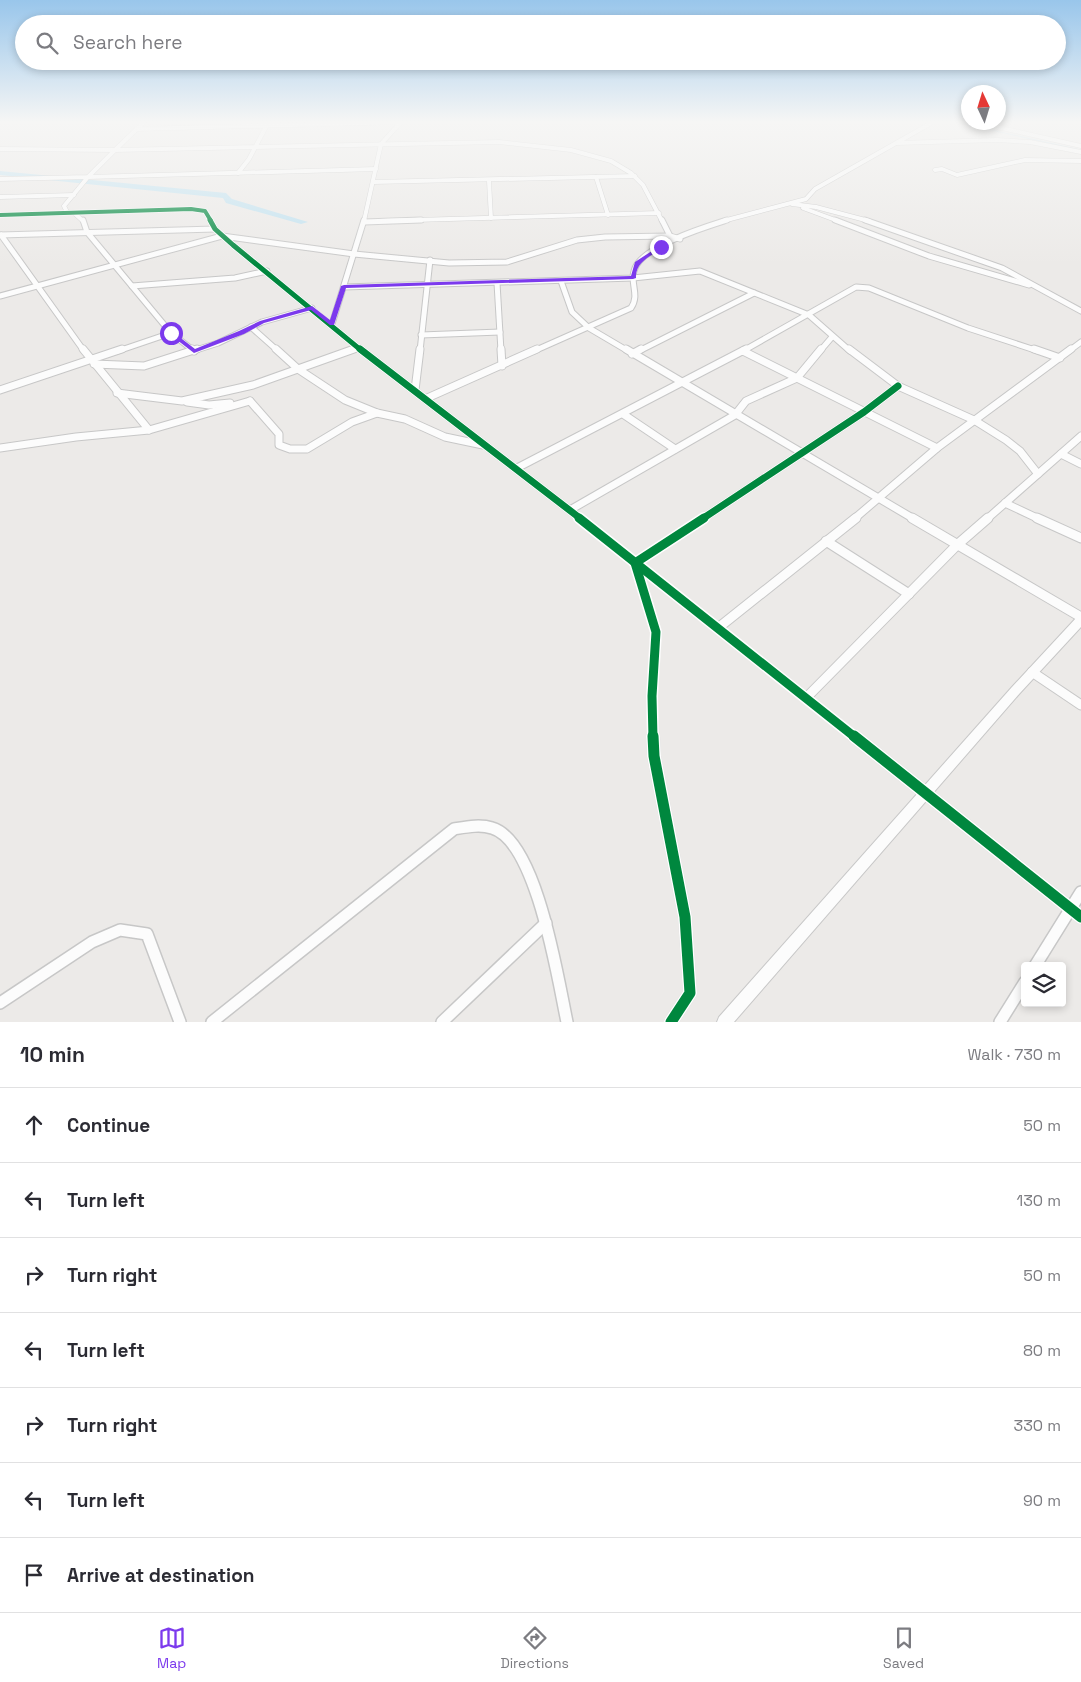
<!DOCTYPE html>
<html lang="en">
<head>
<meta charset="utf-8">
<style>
	:root { --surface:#fff; --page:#f7f7f7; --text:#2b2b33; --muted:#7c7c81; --line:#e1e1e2; --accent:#7c3aed }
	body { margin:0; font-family:"Space Grotesk",sans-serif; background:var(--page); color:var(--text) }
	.controls { position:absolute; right:15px; bottom:15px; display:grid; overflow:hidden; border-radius:5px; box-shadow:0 2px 8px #0003 }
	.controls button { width:45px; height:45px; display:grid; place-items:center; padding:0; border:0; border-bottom:1px solid var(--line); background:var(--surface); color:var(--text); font:25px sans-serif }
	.compass { position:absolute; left:961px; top:85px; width:45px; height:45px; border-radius:50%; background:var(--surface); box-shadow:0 2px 8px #0003; rotate:356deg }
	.stop { position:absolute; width:15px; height:15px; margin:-11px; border:4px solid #7c3aed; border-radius:50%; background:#fff }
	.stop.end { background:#7c3aed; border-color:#fff; box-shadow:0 1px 5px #0008 }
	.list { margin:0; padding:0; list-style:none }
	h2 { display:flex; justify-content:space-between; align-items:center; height:65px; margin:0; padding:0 20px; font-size:21px }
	h2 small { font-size:16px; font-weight:400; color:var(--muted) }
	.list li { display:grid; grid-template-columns:32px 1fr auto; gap:15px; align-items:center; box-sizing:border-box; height:75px; padding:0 20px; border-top:1px solid var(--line) }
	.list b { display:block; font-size:19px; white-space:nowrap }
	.list em { font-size:16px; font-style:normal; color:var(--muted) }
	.icon { flex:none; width:28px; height:28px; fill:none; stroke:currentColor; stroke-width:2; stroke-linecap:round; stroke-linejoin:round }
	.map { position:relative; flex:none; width:1081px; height:1022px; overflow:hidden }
	.search { position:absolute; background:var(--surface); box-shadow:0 2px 8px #0003; left:15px; right:15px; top:15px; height:55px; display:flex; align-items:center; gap:12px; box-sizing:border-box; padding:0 18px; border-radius:28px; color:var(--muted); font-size:19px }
	.sheet { height:590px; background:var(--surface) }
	nav { display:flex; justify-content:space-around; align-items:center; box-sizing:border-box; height:70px; border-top:1px solid var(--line); background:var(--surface); font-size:14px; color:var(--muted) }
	nav a { display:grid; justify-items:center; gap:2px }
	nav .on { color:var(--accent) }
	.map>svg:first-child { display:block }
</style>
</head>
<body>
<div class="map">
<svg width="1081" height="1022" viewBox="0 0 1081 1022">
	<rect width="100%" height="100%" fill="#eceae8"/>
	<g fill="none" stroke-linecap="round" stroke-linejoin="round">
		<!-- stream -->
		<polyline stroke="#c2e2f0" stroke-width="1" points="955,122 1081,150"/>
		<!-- river -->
		<polygon fill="#c2e2f0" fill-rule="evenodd" points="0,171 226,193 232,199 308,222 301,224 226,203 223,198 0,175"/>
		<!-- minor-far4 casing -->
		<g stroke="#c7c7c7" stroke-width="5">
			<g id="minor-far4">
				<polyline points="975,122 1081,146"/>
				<polyline points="137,129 401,122"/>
				<polyline points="897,143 997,140 1030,142 1081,152"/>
				<polyline points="0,149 115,150 144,122"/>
				<polyline points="935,170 942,169 957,175 1025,160 1081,161"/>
				<polyline points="238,173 249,159 268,123"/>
				<polyline points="596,177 608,215"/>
				<polyline points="0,179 88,177 115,150 499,142 571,150 611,161 631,173 643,185 662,221"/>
				<polyline points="489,181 491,218"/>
				<polyline points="374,182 635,176"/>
				<polyline points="0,197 74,195"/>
				<polyline points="792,204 816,207 869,221"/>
				<polyline points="803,208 838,221"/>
				<polyline points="67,212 64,206 88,177 376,169"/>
				<polyline points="74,213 83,221"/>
				<polyline points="0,215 191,209 205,211 211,221"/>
				<polyline points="364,221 381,144 401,122"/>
				<polyline points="380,221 659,213"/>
				<polyline points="723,221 806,199 815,189 933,122"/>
			</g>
		</g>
		<!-- minor-far3 casing -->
		<g stroke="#c7c7c7" stroke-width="7">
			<g id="minor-far3">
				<polyline points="83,220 87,232 171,333 194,351"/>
				<polyline points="210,220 215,229 233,245 362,351"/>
				<polyline points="662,220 670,236 680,239"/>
				<polyline points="835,220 929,256 1029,285"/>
				<polyline points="865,220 1002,268 1081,311"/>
				<polyline points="364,222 421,220"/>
				<polyline points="0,235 215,229"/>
				<polyline points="1,235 84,351"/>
				<polyline points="561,281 572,312 589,328 628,351"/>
				<polyline points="497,283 501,351"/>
				<polyline points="132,286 235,278 267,271"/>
				<polyline points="344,287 633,278 700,271 809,315 850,351"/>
				<polyline points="0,296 222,236 354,254 449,263 507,262 577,240 605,237 670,236"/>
				<polyline points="332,324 364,220"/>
				<polyline points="251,327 278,351"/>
				<polyline points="421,335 500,332"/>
				<polyline points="118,351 171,333"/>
				<polyline points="193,351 218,343 262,322 312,308"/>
				<polyline points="350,351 358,348"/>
				<polyline points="420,351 430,260"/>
				<path d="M534 351 631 308C640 295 630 284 634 271 639 247 705 227 727 220"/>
				<polyline points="639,351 754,293"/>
				<polyline points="743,351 856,287 869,288 968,328 1038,351"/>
				<polyline points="820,351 832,337"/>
				<polyline points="1069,351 1081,342"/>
			</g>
		</g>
		<!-- minor-far2 casing -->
		<g stroke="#c7c7c7" stroke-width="9">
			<g id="minor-far2">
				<polyline points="83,349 149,430"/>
				<polyline points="192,349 194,351"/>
				<polyline points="276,349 298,369 345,400 377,413 405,419 445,437 483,445"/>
				<polyline points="360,349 581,519"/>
				<polyline points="501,349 502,366"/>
				<polyline points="626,349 914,519"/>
				<polyline points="849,349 898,386 974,420 1006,440 1020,451 1038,474"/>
				<polyline points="1034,349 1060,358"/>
				<polyline points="743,351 937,448"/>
				<polyline points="632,354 641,349"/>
				<polyline points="94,364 144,366 197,349"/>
				<polyline points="0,390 122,349"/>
				<polyline points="415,390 420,349"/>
				<polyline points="117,393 182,401 253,385 354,349"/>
				<polyline points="425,399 537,349"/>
				<polyline points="250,401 279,434 279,445 290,449 307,449 352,422 377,413"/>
				<polyline points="187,402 209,405 230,403"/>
				<polyline points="623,414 675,449"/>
				<polyline points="0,448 76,437 149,430 250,401"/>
				<polyline points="1061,454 1081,464"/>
				<polyline points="517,468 746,349"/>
				<polyline points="1005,503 1039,519"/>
				<polyline points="570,510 735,415 746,401 797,378 821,349"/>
				<polyline points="702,519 864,412 898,386"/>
				<polyline points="854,519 937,448 1071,349"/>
				<polyline points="987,519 1081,436"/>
			</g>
		</g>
		<!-- minor-far1 casing -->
		<g stroke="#c7c7c7" stroke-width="11">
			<g id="minor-far1">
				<polyline points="579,518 856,738"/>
				<polyline points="912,518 1081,617"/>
				<polyline points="1037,518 1081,538"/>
				<polyline points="826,541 909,594"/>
				<polyline points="718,628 856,518"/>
				<polyline points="1032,672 1081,705"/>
				<polyline points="806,698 957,545 988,518"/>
				<polyline points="653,738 652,696 656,632 635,563 704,518"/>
			</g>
		</g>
		<!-- minor casing -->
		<g stroke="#c7c7c7" stroke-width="14">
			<g id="minor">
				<polyline points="653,736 654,756 685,917 690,993 671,1022"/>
				<polyline points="854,736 1081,917"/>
				<polyline points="1035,966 1081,892"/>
				<polyline points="0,1003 92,942 120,930 147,934 180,1022"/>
				<path d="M212 1022 454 829C466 827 480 824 492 828 537 841 558 980 567 1022"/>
				<polyline points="442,1022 546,923"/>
				<polyline points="1000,1022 1025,982"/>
			</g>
		</g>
		<!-- tertiary casing -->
		<g stroke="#c7c7c7" stroke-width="2">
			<polygon id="tertiary" points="1081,616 1081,627 1020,693 734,1022 717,1022 719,1017 1012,687 1077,617"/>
		</g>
		<!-- minor-far4 -->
		<use href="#minor-far4" stroke="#fcfcfc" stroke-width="4"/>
		<!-- minor-far3 -->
		<use href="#minor-far3" stroke="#fcfcfc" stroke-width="5"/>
		<!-- minor-far2 -->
		<use href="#minor-far2" stroke="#fcfcfc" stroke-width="7"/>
		<!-- minor-far1 -->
		<use href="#minor-far1" stroke="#fcfcfc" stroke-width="9"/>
		<!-- minor -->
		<use href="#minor" stroke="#fcfcfc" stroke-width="11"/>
		<!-- tertiary -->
		<use href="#tertiary" fill="#fcfcfc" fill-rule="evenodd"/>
		<!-- cycleway-far4 casing -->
		<g stroke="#fff" stroke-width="5.5">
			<polyline id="cycleway-far4" points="0,215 191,209 205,211 211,221"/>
		</g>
		<!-- cycleway-far3 casing -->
		<g stroke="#fff" stroke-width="7">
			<polyline id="cycleway-far3" points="210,220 215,229 233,245 362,351"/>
		</g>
		<!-- cycleway-far2 casing -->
		<g stroke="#fff" stroke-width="9">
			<g id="cycleway-far2">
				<polyline points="360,349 581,519"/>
				<polyline points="702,519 864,412 898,386"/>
			</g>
		</g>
		<!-- cycleway-far1 casing -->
		<g stroke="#fff" stroke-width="12">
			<g id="cycleway-far1">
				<polyline points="579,518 856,738"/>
				<polyline points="653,738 652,696 656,632 635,563 704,518"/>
			</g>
		</g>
		<!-- cycleway casing -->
		<g stroke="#fff" stroke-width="14">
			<g id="cycleway">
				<polyline points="653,736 654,756 685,917 690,993 671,1022"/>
				<polyline points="854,736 1081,917"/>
			</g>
		</g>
		<!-- cycleway-far4 -->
		<use href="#cycleway-far4" stroke="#00873e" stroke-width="4"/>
		<!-- cycleway-far3 -->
		<use href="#cycleway-far3" stroke="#00873e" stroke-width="5"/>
		<!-- cycleway-far2 -->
		<use href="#cycleway-far2" stroke="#00873e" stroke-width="7"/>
		<!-- cycleway-far1 -->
		<use href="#cycleway-far1" stroke="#00873e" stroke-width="9"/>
		<!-- cycleway -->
		<use href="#cycleway" stroke="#00873e" stroke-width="11"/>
	</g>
	<!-- sky -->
	<linearGradient id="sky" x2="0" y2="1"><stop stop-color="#99c6eb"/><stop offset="0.46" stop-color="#f6f6f5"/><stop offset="1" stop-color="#f6f6f5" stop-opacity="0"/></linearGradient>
	<rect width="1081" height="265" fill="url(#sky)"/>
	<!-- route -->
	<path fill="#7c3aed" d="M661 245 663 248C651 256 635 262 636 278L633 279 346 288 334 325H330L311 310 264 323 244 334 194 353 168 333 173 332 195 349 239 331 260 321 312 306 330 320 341 286 344 285 631 276 635 262Z"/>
</svg>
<div class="controls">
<button><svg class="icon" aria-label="layers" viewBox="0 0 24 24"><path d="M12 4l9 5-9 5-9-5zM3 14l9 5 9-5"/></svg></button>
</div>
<svg class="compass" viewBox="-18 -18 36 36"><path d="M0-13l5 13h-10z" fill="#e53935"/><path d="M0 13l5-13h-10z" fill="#7c7c81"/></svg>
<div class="stop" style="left:171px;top:333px"></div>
<div class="stop end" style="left:661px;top:247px"></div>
<div class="search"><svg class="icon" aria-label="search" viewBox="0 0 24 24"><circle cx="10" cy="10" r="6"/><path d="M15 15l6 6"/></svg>Search here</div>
</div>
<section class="sheet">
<h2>10 min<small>Walk · 730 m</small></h2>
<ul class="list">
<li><svg class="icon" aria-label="ahead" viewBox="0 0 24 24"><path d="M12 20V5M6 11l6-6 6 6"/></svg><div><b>Continue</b></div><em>50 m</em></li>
<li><svg class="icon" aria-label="left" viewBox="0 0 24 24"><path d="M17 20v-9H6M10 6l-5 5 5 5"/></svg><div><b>Turn left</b></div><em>130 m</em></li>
<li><svg class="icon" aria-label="right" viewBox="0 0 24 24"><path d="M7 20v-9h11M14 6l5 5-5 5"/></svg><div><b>Turn right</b></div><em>50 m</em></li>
<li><svg class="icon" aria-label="left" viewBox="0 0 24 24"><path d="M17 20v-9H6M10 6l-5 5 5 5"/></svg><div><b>Turn left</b></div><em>80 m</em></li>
<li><svg class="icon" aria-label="right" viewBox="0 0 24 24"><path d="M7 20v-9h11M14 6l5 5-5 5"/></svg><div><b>Turn right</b></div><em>330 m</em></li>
<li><svg class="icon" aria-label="left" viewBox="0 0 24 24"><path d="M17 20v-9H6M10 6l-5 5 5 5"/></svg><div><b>Turn left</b></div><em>90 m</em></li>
<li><svg class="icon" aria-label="arrive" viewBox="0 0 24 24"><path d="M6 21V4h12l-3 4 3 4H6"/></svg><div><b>Arrive at destination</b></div></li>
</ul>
</section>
<nav>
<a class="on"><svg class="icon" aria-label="map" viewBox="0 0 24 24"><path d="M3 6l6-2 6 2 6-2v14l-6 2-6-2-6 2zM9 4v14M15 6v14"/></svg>Map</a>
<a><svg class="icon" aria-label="directions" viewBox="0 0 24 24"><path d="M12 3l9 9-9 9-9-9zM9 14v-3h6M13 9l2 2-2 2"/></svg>Directions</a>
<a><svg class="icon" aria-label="saved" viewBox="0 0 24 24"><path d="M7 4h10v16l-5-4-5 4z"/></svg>Saved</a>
</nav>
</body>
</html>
